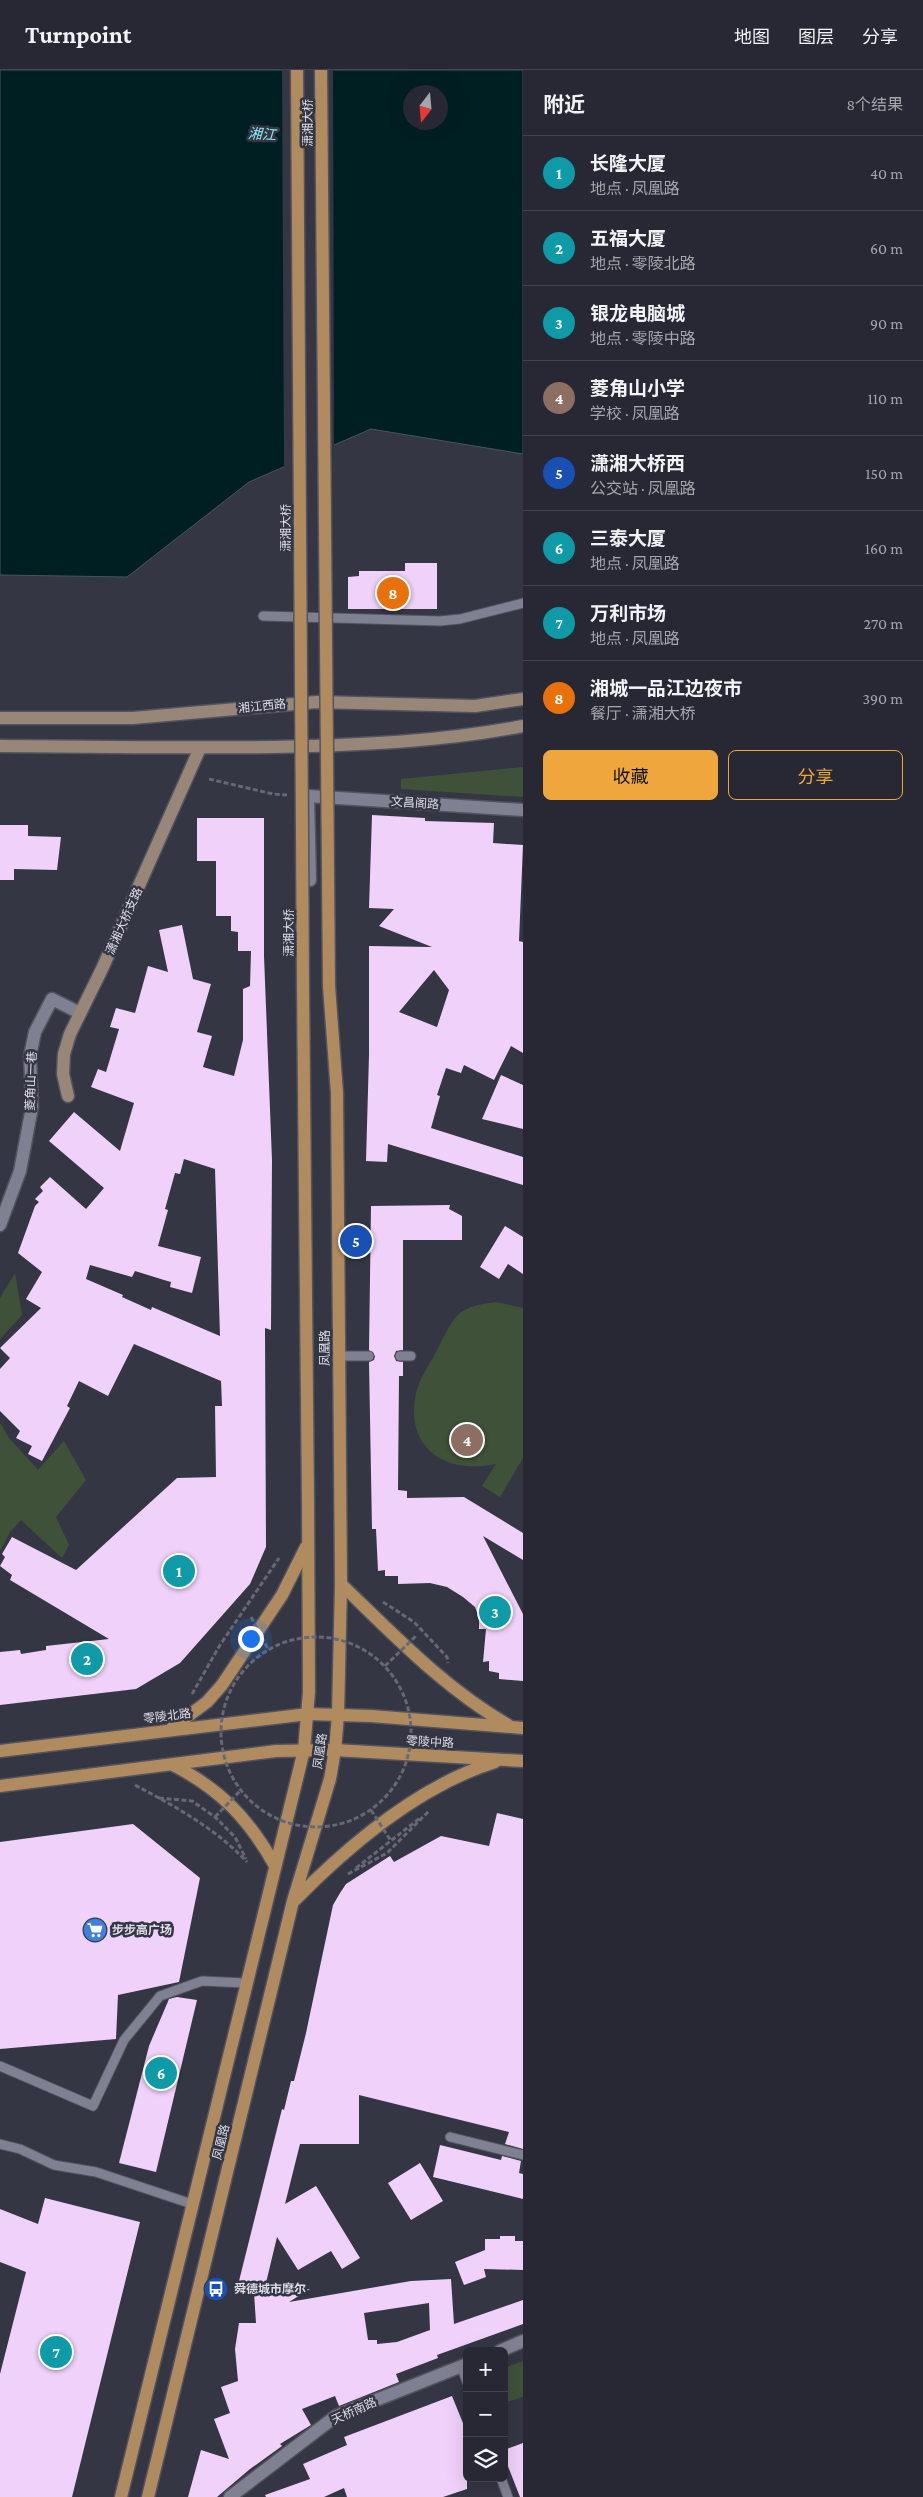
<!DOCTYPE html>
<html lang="zh">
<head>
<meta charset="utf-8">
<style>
	:root { --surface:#272833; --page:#33343f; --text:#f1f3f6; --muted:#a4a6ac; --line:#43444e; --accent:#efa73d }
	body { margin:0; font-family:"Crimson Pro","Noto Sans SC",serif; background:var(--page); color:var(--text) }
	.controls { position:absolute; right:15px; bottom:15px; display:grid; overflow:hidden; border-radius:8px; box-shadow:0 5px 20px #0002 }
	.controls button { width:45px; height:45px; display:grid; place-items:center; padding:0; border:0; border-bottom:1px solid var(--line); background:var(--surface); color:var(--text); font:25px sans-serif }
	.compass { position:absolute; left:403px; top:15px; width:45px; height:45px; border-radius:50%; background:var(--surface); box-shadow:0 5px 20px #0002; rotate:196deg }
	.you { position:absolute; left:250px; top:1568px; width:18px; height:18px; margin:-12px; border:4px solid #fff; border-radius:50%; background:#1a73e8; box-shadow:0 0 0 8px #1a73e833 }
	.badge { display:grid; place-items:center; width:32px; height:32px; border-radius:50%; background:var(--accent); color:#fff; font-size:16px; font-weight:700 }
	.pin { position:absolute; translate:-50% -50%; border:2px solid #fff; box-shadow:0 1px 5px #0006 }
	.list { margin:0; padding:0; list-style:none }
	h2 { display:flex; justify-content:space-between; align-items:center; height:65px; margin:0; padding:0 20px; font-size:21px }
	h2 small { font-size:16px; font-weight:400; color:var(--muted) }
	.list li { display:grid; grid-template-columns:32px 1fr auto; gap:15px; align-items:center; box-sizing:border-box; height:75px; padding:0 20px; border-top:1px solid var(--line) }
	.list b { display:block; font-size:19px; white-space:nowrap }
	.list p { margin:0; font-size:16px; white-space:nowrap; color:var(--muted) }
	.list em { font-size:16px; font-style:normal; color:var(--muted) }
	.actions { display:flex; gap:10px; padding:15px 20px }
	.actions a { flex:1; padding:11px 0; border:1px solid var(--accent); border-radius:8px; text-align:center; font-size:18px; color:var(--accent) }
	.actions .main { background:var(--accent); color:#111 }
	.icon { flex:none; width:28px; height:28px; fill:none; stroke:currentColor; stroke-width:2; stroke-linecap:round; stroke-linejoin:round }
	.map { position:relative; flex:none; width:523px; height:2427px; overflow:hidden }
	header { display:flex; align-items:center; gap:30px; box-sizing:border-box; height:70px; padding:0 25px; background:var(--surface); border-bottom:1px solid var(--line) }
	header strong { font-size:24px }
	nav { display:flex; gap:28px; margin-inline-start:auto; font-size:18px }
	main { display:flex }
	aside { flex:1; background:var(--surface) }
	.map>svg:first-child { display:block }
</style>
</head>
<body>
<header>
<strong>Turnpoint</strong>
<nav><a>地图</a><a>图层</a><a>分享</a></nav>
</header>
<main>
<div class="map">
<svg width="523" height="2427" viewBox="0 0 523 2427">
	<rect width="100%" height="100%" fill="#343644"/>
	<!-- green -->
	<g fill="#405139">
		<polygon points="523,697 523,727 401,719 401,709"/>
		<polygon points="15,1203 22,1245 0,1269 0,1228"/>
		<path d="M496 1232 523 1238V1388L500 1427 482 1416 496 1394C446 1405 404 1378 416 1323 419 1309 430 1294 436 1282 443 1270 449 1252 460 1243 471 1235 483 1234 496 1232Z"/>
		<polygon points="0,1353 9,1368 38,1400 64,1371 86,1410 56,1447 69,1475 62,1488 21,1450 10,1462 0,1481"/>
		<polygon points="523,2291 523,2327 504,2333 504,2298"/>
	</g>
	<!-- water -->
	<path fill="#001f23" stroke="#42585e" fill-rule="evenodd" d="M0 0H523V384L371 359 249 412 127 507 0 505ZM410 22H440V52H410Z"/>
	<!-- pier -->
	<polygon fill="#343644" points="282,0 333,0 334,378 284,399"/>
	<!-- building -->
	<g fill="#f0d1f9" fill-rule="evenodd">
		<polygon points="405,493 437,493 437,539 348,539 348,507 359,506 359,501 405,501"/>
		<path d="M372 745 425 748V751L494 753 493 773 523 775 519 871 523 872V983L511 976 494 1010 464 995 461 1003 446 998 437 1025 440 1026 431 1058 523 1087V1115L388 1074 387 1092 366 1091 369 985V876L432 877 379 856 394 839 369 838ZM434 900 449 920 437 957 399 942Z"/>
		<path d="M197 748H264V886L272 1090 271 1260 265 1258 266 1477 250 1514 180 1593 136 1619 0 1635V1582L20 1580 21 1584 46 1580V1576L109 1569 10 1510 12 1505 0 1496 5 1487 2 1484 12 1467 76 1500 177 1408 216 1407 215 1336H222L221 1311 134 1274 108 1326 79 1311 67 1336 70 1338 42 1391 28 1384 32 1376 16 1368 20 1361 0 1341V1299L10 1288 0 1278 41 1238 26 1229 42 1202 18 1183 35 1136 39 1132 35 1129 43 1121 40 1117 50 1107 86 1139 104 1118 49 1071 74 1042 120 1081 134 1033 91 1017 98 999 106 1002 119 959 110 957 116 938 135 943 148 896 168 902 159 860 182 855 193 909 211 914 197 962 212 966 203 997 234 1006 243 970V919L250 916 251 881H238V862L231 861V846H216V791H197ZM184 1089 215 1099 220 1266 152 1237 151 1240 122 1227 123 1225 86 1209 90 1195 132 1207 135 1201 164 1210 171 1212 170 1217 192 1223 201 1187 158 1176 168 1140 165 1139 175 1103 180 1104Z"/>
		<polygon points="0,755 28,755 28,766 61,767 57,800 14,799 14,810 0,810"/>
		<polygon points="501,1005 523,1015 523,1059 482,1049"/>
		<polygon points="450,1135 449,1139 462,1146 462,1170 403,1170 403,1280 396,1281 394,1286 396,1291 403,1292 403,1306 399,1306 398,1420 407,1421 407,1428 464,1427 523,1463 523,1490 483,1466 523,1544 523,1611 499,1609 499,1603 489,1601 489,1591 483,1592 486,1559 479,1559 479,1548 475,1537 463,1527 447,1517 430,1513 398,1514 398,1506 385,1506 385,1500 378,1501 376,1459 372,1459 369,1292 374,1290 375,1286 369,1280 371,1136"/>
		<polygon points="505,1156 523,1167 523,1204 508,1194 499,1209 480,1197"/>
		<polygon points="497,1743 523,1749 523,2079 505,2074 509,2062 359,2025 359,2074 300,2074 285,2134 316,2116 360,2188 342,2199 331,2181 298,2200 277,2167 265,2217 239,2211 282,2039 284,2040 291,2011 294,2011 306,1963 333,1835 340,1823 346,1814 390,1786 394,1792 441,1766 489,1776"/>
		<polygon points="133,1754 200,1808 179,1912 118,1925 116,1969 0,1979 0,1772"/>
		<polygon points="177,1927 197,1930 156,2102 119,2093 149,1976 169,1929"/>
		<polygon points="440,2075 501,2090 502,2086 521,2091 519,2103 523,2104 523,2129 433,2107"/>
		<polygon points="420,2093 443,2131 411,2150 388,2113"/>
		<polygon points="45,2128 140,2152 72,2427 0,2427 0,2304 26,2202 0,2192 0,2139 38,2154"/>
		<polygon points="500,2166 515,2166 515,2171 523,2171 523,2200 484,2199 486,2207 464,2215 455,2192 485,2180 485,2169 500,2169"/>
		<path d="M451 2209 454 2254 523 2230V2254L437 2285 438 2288 396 2304 399 2312 339 2336 335 2326 302 2339 311 2355 280 2374 282 2376 250 2399 217 2427H188L201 2380 229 2389 214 2349 230 2343 221 2317 238 2311 235 2279 239 2253H256L254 2223 310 2219 289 2232 411 2211ZM429 2233 430 2260 397 2272 377 2274V2270H368L364 2243Z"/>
		<polygon points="452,2326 467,2363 467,2419 443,2427 347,2427 344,2418 324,2427 266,2427 265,2425 310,2409 303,2394 347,2375 344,2367"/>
		<polygon points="523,2373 523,2427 520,2427 504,2386 504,2380"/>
	</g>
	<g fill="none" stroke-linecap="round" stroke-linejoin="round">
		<!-- lane casing -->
		<g stroke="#52535f" stroke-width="11">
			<g id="lane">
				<polyline points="263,546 440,551 460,549 523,533"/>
				<polyline points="339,1286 369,1286"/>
				<polyline points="400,1286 411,1286"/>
				<polyline points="0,1996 93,2036 124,1970 160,1926 202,1911 245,1913"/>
				<polyline points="450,2067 523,2085"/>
				<polyline points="0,2074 20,2079 54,2095 96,2102 192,2134"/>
				<polyline points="461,2296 467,2312"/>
				<polyline points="501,2408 508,2427"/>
			</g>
		</g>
		<!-- street casing -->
		<g stroke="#52535f" stroke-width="15">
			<g id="street">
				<polyline points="310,810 308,726 523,740"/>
				<polyline points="0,1155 20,1101 32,1037 30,986 35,962 52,929 80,943"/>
				<polyline points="500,2281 523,2271"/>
				<polyline points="230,2427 336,2346 467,2294"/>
			</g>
		</g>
		<!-- secondary casing -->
		<g stroke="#52535f" stroke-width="15">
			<g id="secondary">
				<polyline points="0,648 133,648 317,632 475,636 523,629"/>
				<path d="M0 676C91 677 182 678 274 677 358 675 440 672 523 656"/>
				<polyline points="68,1026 63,1004 64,984 70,964 102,899 200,678"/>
			</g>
		</g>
		<!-- primary casing -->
		<g stroke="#52535f" stroke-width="15">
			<g id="primary">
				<path d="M341 1514C394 1565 444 1618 508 1655"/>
				<polyline points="172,1658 207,1632 222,1615 282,1525 306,1477"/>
				<polyline points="0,1681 308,1644 371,1646 523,1658"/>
				<path d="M173 1695C220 1719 248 1748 274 1794"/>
				<polyline points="0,1716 276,1681 335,1680 523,1691"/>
				<path d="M295 1830C349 1775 421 1715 495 1692"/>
				<polyline points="121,2427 304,1680 309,1622 308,1433 303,916"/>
				<polyline points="148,2427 293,1831 330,1709 335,1680 338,1645 341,1514 337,1023 329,916"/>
			</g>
		</g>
		<!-- path -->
		<g stroke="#676875" stroke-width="3" stroke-dasharray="5 2.5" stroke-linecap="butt">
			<polyline points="209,709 273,724 287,725"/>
			<polyline points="383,1532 414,1552 447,1587 448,1593"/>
			<polyline points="192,1624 220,1575 279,1488"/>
			<path d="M135 1715C176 1737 215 1758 247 1792"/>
			<polyline points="159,1728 192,1731 215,1747 235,1767 246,1789"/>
			<polyline points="356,1798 420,1748"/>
			<polyline points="348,1804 387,1783 429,1741"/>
		</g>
		<!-- lane -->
		<use href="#lane" stroke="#7f8091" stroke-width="9"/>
		<!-- street -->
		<use href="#street" stroke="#7f8091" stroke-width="12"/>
		<!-- secondary -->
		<use href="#secondary" stroke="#988679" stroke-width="12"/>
		<!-- primary -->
		<use href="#primary" stroke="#b18b60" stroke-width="12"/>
		<!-- primary-bridge casing -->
		<g stroke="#52535f" stroke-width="15" stroke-linecap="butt">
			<g id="primary-bridge">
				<polyline points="297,0 303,916"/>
				<polyline points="321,0 329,916"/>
			</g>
		</g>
		<!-- path-bridge -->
		<g stroke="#676875" stroke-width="3" stroke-dasharray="5 2.5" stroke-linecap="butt">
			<polyline points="251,1547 268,1579"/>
			<circle cx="316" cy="1662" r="95"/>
			<polyline points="385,1596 416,1566"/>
			<polyline points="371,1740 391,1771"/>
			<polyline points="215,1747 241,1720"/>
		</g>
		<!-- primary-bridge -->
		<use href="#primary-bridge" stroke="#b18b60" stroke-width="12"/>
	</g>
	<!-- icons -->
	<defs>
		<g id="supermarket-disc" transform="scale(1.25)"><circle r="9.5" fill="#3f7fe0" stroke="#343644"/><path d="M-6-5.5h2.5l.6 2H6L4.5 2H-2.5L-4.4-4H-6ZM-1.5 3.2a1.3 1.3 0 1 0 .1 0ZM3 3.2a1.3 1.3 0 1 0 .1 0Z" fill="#fff"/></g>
		<g id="bus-disc" transform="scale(1.25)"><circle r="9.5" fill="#1a4fb4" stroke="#343644"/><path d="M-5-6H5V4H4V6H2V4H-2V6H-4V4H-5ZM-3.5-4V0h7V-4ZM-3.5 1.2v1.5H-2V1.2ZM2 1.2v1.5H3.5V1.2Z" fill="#fff"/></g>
	</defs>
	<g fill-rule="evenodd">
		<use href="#supermarket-disc" x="95" y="1860"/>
		<use href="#bus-disc" x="216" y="2219"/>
	</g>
	<g text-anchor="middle" stroke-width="5" stroke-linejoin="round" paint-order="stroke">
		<!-- street labels -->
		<g font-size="12" fill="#dddee7" stroke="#343644">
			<text transform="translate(308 53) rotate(-90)" y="4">潇湘大桥</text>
			<text transform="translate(286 458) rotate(-90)" y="4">潇湘大桥</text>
			<text transform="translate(262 636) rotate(-6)" y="4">湘江西路</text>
			<text transform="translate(415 733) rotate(4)" y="4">文昌阁路</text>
			<text transform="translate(124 851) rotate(-66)" y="4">潇湘大桥支路</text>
			<text transform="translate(289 863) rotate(-90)" y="4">潇湘大桥</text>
			<text transform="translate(31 1011) rotate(-88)" y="4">菱角山一巷</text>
			<text transform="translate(325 1278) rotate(-90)" y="4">凤凰路</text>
			<text transform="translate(167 1646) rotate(-7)" y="4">零陵北路</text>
			<text transform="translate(430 1672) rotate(3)" y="4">零陵中路</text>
			<text transform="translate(320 1681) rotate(-82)" y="4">凤凰路</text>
			<text transform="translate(221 2072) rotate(-76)" y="4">凤凰路</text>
			<text transform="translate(354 2341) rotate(-24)" y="4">天桥南路</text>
		</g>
		<!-- poi labels -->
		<g font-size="12" font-weight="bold" fill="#dddee7" stroke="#343644" text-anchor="start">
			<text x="112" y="1864">步步高广场</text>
			<text x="234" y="2223">舜德城市摩尔</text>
		</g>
		<!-- water labels -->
		<g font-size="14" font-style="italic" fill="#8cedf7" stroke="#343644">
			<text transform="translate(262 64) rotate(3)" y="5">湘江</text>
		</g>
	</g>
</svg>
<div class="controls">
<button>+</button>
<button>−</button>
<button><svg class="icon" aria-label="layers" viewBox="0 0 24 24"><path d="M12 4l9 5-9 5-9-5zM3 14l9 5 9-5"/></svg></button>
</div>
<svg class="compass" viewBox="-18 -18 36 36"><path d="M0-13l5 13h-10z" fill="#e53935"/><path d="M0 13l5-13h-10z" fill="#a4a6ac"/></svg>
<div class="you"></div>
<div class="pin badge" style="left:179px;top:1501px;background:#0f9aa8">1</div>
<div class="pin badge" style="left:87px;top:1589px;background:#0f9aa8">2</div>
<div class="pin badge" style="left:495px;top:1542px;background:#0f9aa8">3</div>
<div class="pin badge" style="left:467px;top:1370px;background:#8d6e63">4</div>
<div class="pin badge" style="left:356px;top:1171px;background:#1a4fb4">5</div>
<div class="pin badge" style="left:161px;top:2003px;background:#0f9aa8">6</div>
<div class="pin badge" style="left:56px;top:2282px;background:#0f9aa8">7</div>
<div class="pin badge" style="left:393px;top:523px;background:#e8710a">8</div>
</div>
<aside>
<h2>附近<small>8个结果</small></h2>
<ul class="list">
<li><span class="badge" style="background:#0f9aa8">1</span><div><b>长隆大厦</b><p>地点 · 凤凰路</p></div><em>40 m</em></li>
<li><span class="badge" style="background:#0f9aa8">2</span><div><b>五福大厦</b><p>地点 · 零陵北路</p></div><em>60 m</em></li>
<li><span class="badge" style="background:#0f9aa8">3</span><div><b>银龙电脑城</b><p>地点 · 零陵中路</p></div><em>90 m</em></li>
<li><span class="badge" style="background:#8d6e63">4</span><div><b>菱角山小学</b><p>学校 · 凤凰路</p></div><em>110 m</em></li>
<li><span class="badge" style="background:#1a4fb4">5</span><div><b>潇湘大桥西</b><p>公交站 · 凤凰路</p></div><em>150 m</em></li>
<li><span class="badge" style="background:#0f9aa8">6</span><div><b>三泰大厦</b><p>地点 · 凤凰路</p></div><em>160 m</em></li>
<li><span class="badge" style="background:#0f9aa8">7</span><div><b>万利市场</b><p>地点 · 凤凰路</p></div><em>270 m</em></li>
<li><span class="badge" style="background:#e8710a">8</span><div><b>湘城一品江边夜市</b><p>餐厅 · 潇湘大桥</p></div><em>390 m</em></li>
</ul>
<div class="actions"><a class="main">收藏</a><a>分享</a></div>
</aside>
</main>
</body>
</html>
